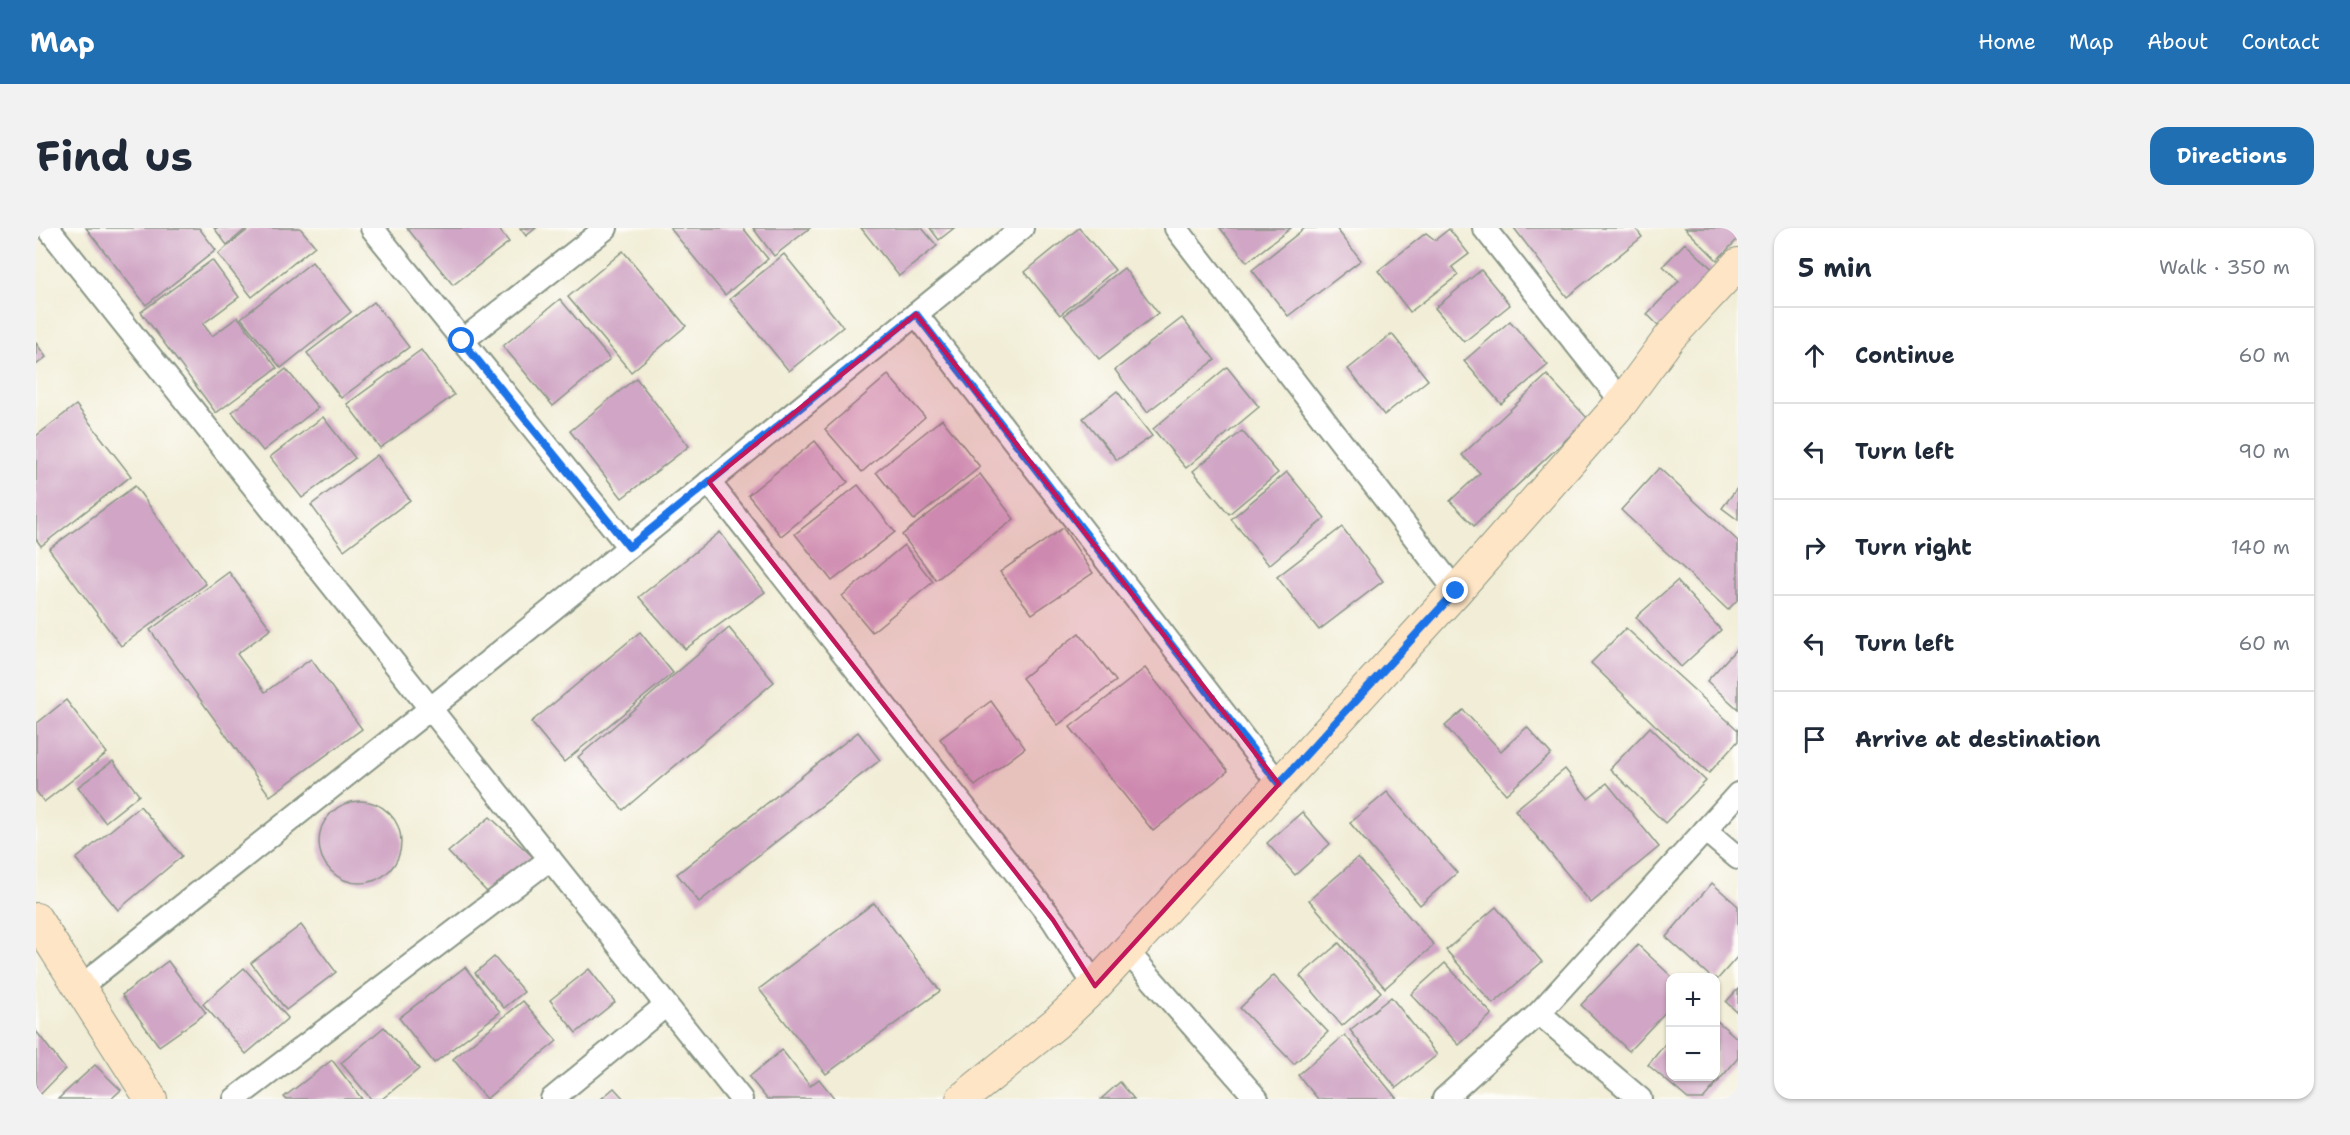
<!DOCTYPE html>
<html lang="en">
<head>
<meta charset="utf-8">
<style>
	:root { --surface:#fff; --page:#f2f2f3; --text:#1f2937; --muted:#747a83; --line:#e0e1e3; --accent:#1f6fb2 }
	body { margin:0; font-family:"Shantell Sans",sans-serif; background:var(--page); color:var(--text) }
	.controls { position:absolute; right:18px; bottom:18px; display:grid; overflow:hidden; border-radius:12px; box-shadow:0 2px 4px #0004 }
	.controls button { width:54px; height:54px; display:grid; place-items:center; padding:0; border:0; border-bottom:2px solid var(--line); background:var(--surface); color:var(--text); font:30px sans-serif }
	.stop { position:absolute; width:18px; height:18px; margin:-14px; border:4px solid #1a73e8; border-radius:50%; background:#fff }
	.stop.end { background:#1a73e8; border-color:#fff; box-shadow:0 2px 6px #0008 }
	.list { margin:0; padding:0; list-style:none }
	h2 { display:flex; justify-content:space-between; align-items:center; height:78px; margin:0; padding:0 24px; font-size:26px }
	h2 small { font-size:20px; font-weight:400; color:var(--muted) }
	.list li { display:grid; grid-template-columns:39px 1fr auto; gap:18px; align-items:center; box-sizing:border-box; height:96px; padding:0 24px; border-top:2px solid var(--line) }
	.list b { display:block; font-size:22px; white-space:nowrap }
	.list em { font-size:20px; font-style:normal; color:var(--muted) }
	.icon { flex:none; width:33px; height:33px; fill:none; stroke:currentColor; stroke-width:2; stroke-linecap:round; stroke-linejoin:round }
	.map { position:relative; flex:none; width:1702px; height:871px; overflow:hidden; border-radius:18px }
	header { display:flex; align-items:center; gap:36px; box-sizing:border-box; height:84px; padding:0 30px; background:var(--accent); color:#fff }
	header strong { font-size:28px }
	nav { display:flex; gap:33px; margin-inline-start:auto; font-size:21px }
	.intro { display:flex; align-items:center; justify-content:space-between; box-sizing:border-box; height:144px; padding:0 36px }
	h1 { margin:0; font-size:42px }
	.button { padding:15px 27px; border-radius:18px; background:var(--accent); color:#fff; font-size:21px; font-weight:700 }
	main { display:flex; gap:36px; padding:0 36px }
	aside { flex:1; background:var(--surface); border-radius:18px; box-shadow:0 2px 4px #0004 }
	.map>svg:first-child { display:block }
</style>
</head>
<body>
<header>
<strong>Map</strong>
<nav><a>Home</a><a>Map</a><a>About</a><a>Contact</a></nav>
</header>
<div class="intro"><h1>Find us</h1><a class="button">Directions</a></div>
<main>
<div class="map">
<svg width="1702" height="871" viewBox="0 0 1702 871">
	<rect width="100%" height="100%" fill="#fdfcf7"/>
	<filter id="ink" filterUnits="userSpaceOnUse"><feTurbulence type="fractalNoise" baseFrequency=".0167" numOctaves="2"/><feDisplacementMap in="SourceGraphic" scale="12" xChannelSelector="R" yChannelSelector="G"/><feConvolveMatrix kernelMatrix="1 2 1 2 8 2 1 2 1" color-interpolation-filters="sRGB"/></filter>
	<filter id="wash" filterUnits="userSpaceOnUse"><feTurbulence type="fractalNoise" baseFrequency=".008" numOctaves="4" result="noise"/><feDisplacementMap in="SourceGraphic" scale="24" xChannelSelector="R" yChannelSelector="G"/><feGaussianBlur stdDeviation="1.35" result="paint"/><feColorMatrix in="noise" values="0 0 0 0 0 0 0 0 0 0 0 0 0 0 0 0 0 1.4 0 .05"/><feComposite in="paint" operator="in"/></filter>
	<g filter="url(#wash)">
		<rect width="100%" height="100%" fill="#f1edd6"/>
		<g id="blocks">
			<!-- building -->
			<g fill="#d0a5c5">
				<polygon points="50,0 163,0 180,22 110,77"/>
				<polygon points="178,0 211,0 191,17"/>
				<polygon points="214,0 264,0 279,18 216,69 182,26"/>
				<polygon points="371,0 462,0 473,14 417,57"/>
				<polygon points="484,0 500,0 490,8"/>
				<polygon points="634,0 707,0 732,31 689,67"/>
				<polygon points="717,0 774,0 738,28"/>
				<polygon points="825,0 886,0 901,18 863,48"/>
				<polygon points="894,0 918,0 903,12"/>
				<polygon points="1043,0 1079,42 1024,87 989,44"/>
				<polygon points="1184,0 1255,0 1211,34"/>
				<polygon points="1269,0 1300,0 1325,32 1252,88 1216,42"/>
				<polygon points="1478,0 1599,0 1606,9 1531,69"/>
				<polygon points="1649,0 1702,0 1702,11 1681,32"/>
				<polygon points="1413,1 1433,26 1416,39 1422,47 1374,84 1342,43 1390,5 1399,12"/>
				<polygon points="1649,15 1688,52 1634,109 1611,86 1643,53 1627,38"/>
				<polygon points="587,23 650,98 595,144 532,69"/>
				<polygon points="748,26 807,99 753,143 694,71"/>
				<polygon points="176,32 203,69 167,96 176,108 202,89 241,140 180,185 105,84"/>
				<polygon points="276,34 315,84 245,140 205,90"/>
				<polygon points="1088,40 1122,85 1063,131 1028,87"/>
				<polygon points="1445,42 1474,77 1428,114 1399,80"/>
				<polygon points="524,71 574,131 517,178 467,118"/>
				<polygon points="338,74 373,119 305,170 271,125"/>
				<polygon points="1146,90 1179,132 1111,184 1079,142"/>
				<polygon points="1474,93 1512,137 1465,176 1428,133"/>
				<polygon points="1356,106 1392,152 1348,187 1312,141"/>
				<polygon points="0,115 10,129 0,137"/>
				<polygon points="385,122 418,167 344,220 311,176"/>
				<polygon points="1191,139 1223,179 1150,240 1117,201"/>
				<polygon points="250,141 282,180 227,223 196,184"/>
				<polygon points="852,147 889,189 826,244 789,201"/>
				<polygon points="1511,147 1552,191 1438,298 1414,273 1444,245 1426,227"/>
				<polygon points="600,150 653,218 586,270 534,203"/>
				<polygon points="1081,163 1116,208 1081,232 1047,190"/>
				<polygon points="40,177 95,248 5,318 0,311 0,208"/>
				<polygon points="287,189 319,230 266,270 234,229"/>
				<polygon points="906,191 944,239 878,292 840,244"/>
				<polygon points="1206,203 1242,245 1193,286 1157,243"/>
				<polygon points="779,213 812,254 745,308 712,267"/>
				<polygon points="341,227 374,272 308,322 275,277"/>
				<polygon points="1623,240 1702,313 1702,371 1692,382 1585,282"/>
				<polygon points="1251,244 1289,290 1233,337 1195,291"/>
				<polygon points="944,246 978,291 900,352 866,307"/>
				<polygon points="822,257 859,304 796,353 759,306"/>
				<polygon points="99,258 170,356 85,418 13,321"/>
				<polygon points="1702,259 1702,292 1686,280"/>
				<polygon points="1306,299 1347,353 1283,402 1241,349"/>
				<polygon points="1027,300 1057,345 996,386 964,344"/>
				<polygon points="684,304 729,364 649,421 603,369"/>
				<polygon points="868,317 897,354 836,404 806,368"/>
				<polygon points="193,344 235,401 201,426 229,464 275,431 326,501 234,568 114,402"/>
				<polygon points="1641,353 1685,402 1645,439 1600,389"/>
				<polygon points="693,400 738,454 587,582 542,529"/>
				<polygon points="1590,400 1702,502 1702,513 1673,545 1619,497 1555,435"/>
				<polygon points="604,404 637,445 528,534 495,494"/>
				<polygon points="1043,405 1080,453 1022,497 986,450"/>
				<polygon points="1702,419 1702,481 1671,453"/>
				<polygon points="1109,440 1192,543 1117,603 1034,499"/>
				<polygon points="30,472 71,525 8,574 0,563 0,496"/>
				<polygon points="955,473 989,520 939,558 904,511"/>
				<polygon points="1427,482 1465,523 1491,499 1515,526 1470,566 1409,498"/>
				<polygon points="1614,499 1670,553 1629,595 1574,541"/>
				<polygon points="822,504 844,532 663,674 641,646"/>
				<polygon points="77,533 103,567 69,594 42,559"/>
				<polygon points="1529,541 1552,570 1571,555 1623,619 1555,675 1479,582"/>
				<polygon points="1351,564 1421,645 1384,677 1314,595"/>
				<circle cx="324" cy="614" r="41"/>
				<polygon points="104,578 146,628 82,682 40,631"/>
				<polygon points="1266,584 1294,616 1259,647 1231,615"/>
				<polygon points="454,589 497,629 453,666 412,624"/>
				<polygon points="1322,630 1398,717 1349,760 1273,672"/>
				<polygon points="1676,655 1702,678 1702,728 1680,753 1680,750 1676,750 1630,709"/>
				<polygon points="838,675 904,763 790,846 723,761"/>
				<polygon points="1460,679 1506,734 1457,776 1410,722"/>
				<polygon points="265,697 300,744 250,782 215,735"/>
				<polygon points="1303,715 1345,764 1306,798 1264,748"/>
				<polygon points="1602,717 1635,748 1634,779 1593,823 1545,777"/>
				<polygon points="458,729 488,764 468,780 439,745"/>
				<polygon points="132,733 170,785 123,818 86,767"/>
				<polygon points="1409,735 1456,786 1423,817 1375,766"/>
				<polygon points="429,739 464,784 398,835 363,790"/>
				<polygon points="208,740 252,790 210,826 167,776"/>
				<polygon points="553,741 579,774 540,805 514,772"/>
				<polygon points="1238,747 1292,804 1258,836 1204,780"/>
				<polygon points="1702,761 1702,785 1690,774"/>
				<polygon points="1355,769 1401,827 1360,860 1314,802"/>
				<polygon points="487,773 521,813 450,871 417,831"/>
				<polygon points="1680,792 1702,811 1702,830 1667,871 1652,871 1612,837 1634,810 1635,849 1680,849"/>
				<polygon points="348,799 383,841 346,871 335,871 305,835"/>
				<polygon points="0,803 29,841 0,871"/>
				<polygon points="1309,807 1361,871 1282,871 1262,847"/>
				<polygon points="746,822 774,858 783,851 799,871 731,871 713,849"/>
				<polygon points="296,832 326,871 250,871 248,869"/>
				<polygon points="59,837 85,862 75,871 22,871"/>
				<polygon points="1084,854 1098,871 1065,871"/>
				<polygon points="578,860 588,871 565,871"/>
			</g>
		</g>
	</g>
	<g filter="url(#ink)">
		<use href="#blocks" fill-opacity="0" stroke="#889585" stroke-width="1.5"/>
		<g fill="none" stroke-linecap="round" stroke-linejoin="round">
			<!-- street casing -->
			<g stroke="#889585" stroke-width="26">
				<g id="street">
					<polyline points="12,0 705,871"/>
					<polyline points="336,0 593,319"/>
					<polyline points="1140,0 1420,363"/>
					<polyline points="1448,0 1586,174"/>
					<polyline points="880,86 1243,556"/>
					<polyline points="426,113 570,0"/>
					<polyline points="673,254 1017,692 1059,758"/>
					<polyline points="1669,602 1702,630"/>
					<polyline points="1091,723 1221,871"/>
					<polyline points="44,759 395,480 986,0"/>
					<polyline points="1503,785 1604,871"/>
					<polyline points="199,871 514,631"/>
					<polyline points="516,871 630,777"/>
					<polyline points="1408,871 1503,785 1702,566"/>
				</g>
			</g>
			<!-- secondary casing -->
			<g stroke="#889585" stroke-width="34">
				<g id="secondary">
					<polyline points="0,691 115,871"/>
					<polyline points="926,871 1020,795 1059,758 1420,363 1586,174 1634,109 1702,36"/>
				</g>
			</g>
			<!-- street -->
			<use href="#street" stroke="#fff" stroke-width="22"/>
			<!-- secondary -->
			<use href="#secondary" stroke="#fee5c5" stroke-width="32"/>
		</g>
	</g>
	<g fill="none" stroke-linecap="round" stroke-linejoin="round" filter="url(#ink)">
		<!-- route -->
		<polyline stroke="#1a73e8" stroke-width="8" points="426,113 593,319 880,86 1243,556 1420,363"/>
	</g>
	<!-- marked area -->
	<path fill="#c2185b" fill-opacity="0.2" stroke="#c2185b" stroke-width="4.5" stroke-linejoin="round" d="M880 86 1243 556 1059 758 1017 692 673 254Z"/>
</svg>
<div class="controls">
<button>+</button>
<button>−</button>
</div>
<div class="stop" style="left:426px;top:113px"></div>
<div class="stop end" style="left:1420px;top:363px"></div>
</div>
<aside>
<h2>5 min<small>Walk · 350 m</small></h2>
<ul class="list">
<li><svg class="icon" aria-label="ahead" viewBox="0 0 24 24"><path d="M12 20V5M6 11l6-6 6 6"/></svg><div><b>Continue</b></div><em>60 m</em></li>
<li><svg class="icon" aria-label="left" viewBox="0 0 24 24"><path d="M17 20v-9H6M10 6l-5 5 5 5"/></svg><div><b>Turn left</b></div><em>90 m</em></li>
<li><svg class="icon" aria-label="right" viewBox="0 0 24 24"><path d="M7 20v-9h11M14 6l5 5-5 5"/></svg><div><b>Turn right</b></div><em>140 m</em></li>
<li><svg class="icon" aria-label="left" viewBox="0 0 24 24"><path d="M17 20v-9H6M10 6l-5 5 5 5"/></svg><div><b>Turn left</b></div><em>60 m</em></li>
<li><svg class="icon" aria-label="arrive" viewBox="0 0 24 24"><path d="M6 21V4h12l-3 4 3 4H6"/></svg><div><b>Arrive at destination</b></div></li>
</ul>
</aside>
</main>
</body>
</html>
